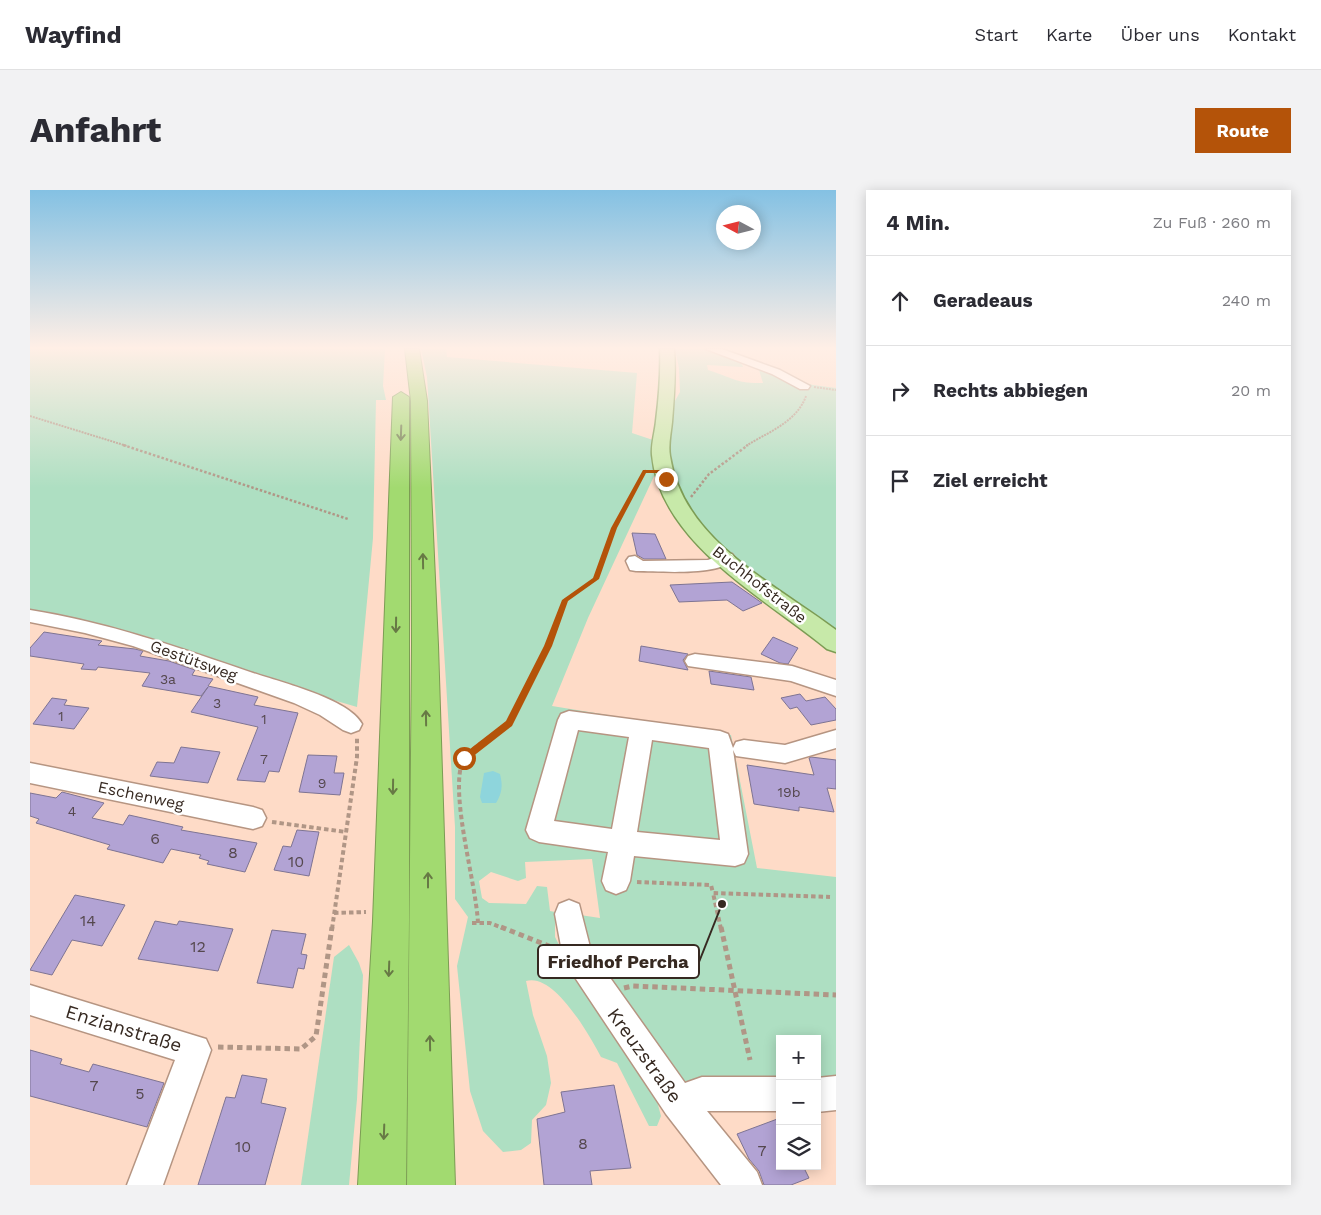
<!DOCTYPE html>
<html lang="de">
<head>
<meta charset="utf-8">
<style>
	:root { --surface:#fff; --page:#f2f2f3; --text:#2b2b33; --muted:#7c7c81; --line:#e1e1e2; --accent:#b45309 }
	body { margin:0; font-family:"Work Sans",sans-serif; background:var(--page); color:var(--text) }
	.controls { position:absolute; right:15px; bottom:15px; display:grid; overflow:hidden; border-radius:0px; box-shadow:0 2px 12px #0003 }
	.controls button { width:45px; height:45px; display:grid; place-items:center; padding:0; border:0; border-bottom:1px solid var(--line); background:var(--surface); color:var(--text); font:25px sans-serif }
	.compass { position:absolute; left:686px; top:15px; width:45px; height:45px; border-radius:50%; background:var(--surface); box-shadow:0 2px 12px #0003; rotate:277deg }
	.stop { position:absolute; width:15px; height:15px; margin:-11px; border:4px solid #b45309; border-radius:50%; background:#fff }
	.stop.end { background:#b45309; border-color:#fff; box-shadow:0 1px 5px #0008 }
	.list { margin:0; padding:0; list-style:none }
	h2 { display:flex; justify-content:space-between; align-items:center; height:65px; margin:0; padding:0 20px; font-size:21px }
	h2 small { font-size:16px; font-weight:400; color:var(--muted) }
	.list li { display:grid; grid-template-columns:32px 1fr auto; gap:15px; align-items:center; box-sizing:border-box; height:90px; padding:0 20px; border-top:1px solid var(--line) }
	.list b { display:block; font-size:19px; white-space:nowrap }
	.list em { font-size:16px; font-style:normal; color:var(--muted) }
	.icon { flex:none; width:28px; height:28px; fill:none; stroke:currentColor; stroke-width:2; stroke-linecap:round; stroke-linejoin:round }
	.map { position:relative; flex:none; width:806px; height:995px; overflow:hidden; border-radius:0px }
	header { display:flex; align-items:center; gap:30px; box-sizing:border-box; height:70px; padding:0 25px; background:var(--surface); border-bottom:1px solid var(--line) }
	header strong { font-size:24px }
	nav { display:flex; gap:28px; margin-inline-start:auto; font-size:18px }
	.intro { display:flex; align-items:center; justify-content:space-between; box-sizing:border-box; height:120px; padding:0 30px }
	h1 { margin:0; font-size:35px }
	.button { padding:12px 22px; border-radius:0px; background:var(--accent); color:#fff; font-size:18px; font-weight:700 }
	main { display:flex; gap:30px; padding:0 30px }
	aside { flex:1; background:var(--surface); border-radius:0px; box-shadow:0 2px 12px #0003 }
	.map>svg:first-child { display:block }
</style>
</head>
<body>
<header>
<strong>Wayfind</strong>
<nav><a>Start</a><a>Karte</a><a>Über uns</a><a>Kontakt</a></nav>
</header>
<div class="intro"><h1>Anfahrt</h1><a class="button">Route</a></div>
<main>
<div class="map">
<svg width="806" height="995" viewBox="0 0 806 995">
	<rect width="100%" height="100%" fill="#fedbc7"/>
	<!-- green -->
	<g fill="#aedfc2">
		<polygon points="0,159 355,159 353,196 356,210 346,210 343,348 327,517 208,482 116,446 0,423"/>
		<path d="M391 159H416L417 167 607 183 602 243 623 250 650 202 649 178 645 159H676L711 172 713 177 677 175 678 180C701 187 707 194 733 193L729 180 783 195 806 198V462C754 419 678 374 640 319 633 309 629 295 625 284L558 428 522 516 701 545 727 678 806 687V894L787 896V849H750V894L649 895 556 763V741L551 737 550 725 570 728 562 669 495 672 496 688 488 691 461 682 449 691 452 708 459 713 496 714 507 696 517 697 520 721 525 722V747L539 774 624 900 631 926 627 936H619L587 873 571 867C560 846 524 782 496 791L503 825 517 866 521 893 516 915 502 930 501 953 491 960 473 962 453 941 440 901 427 776 438 727 425 709V637L397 187Z"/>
		<polygon points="319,755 329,773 333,785 327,909 319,995 271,995 304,767"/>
	</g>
	<!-- water -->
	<path fill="#8ed5dc" d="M463 581 470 584C473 596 472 603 466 613H452L450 607 454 583Z"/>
	<!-- building -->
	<g fill="#b2a3d4" stroke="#7e7493">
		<polygon points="602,343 625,344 636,369 614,369 607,365"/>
		<polygon points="702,392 732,413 713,421 697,410 649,412 640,395"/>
		<polygon points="14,442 72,451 68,455 105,459 113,461 110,466 139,471 165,480 162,485 183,489 178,496 228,507 224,515 268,523 249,582 239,581 235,592 207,590 228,537 161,522 178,497 171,506 112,496 120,483 68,477 66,480 51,479 54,474 0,466 0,458"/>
		<polygon points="743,447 768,458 758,474 750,473 731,464"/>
		<polygon points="611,456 658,464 653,470 658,480 609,471"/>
		<polygon points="679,481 721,487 724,500 681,494"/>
		<polygon points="770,504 776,511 795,507 806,519 806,530 781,535 767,517 760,519 751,508"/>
		<polygon points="22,508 37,510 34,515 59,518 44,539 3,534"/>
		<polygon points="151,557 190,562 178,593 120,586 127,572 144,573"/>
		<polygon points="278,565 307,566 304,583 314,583 310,605 269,602"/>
		<polygon points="781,567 806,570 806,599 797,598 804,622 769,617 769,621 724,614 717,575 784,585 779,568"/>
		<polygon points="32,602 74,613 62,628 93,635 99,625 153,637 151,640 227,653 215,682 177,674 179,671 169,668 171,665 141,659 133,673 77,659 80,655 6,633 9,629 0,626 0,603 26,608"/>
		<polygon points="267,640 289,642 279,686 244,680 253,656 261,657"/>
		<polygon points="45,705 95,715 72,756 42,750 22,785 0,780"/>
		<polygon points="125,731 147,735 149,731 203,739 188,781 108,769"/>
		<polygon points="242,740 276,744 271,764 277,765 274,779 268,778 263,798 227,793"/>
		<polygon points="0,860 32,869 30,874 59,882 63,874 134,893 117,937 0,906"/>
		<polygon points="212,885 237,889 231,913 256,918 235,995 168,995 196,907 205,908"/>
		<polygon points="584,895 601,978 560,981 562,995 514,995 507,929 535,922 531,902"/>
		<polygon points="750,928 750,976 773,976 779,988 761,995 734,995 729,981 719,969 707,944"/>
	</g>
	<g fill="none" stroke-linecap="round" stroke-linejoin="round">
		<!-- minor casing -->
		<g stroke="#b69582" stroke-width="3">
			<g id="minor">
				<polygon points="676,159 692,159 750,180 780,196 778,199 770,199 742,184"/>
				<path d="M696 363 702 364 705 368C691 387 628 381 606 381L600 380 596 371 599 367 605 366 613 371 678 370Z"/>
				<path d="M0 420C77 432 150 458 223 483 250 492 319 509 332 534L329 540 321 543 313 540 290 525 264 513 103 456 55 443 0 432Z"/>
				<polygon points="665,464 762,476 806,490 806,506 761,491 658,476 655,471 658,466"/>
				<path d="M539 521 690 541 698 544 703 558 706 552 714 550 755 555 806 540V558L755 573 706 566 703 560 718 664 714 673 705 676 604 666 600 691 596 700 586 704 576 700 572 691 578 662 509 652 500 648 496 640 528 530 531 524ZM548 540 599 547 582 639 524 631ZM622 550 679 558 690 650 607 642Z"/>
				<polygon points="0,573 223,617 232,620 236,628 232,636 223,639 0,593"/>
				<polygon points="539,710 549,714 561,761 655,893 672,887 750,887 750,921 677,921 727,982 732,995 691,995 636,924 538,777 533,767 525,724 529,714"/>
				<polygon points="0,795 176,849 181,860 133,995 97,995 145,870 0,825"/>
				<polygon points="806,886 806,920 787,922 787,888"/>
			</g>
		</g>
		<!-- major casing -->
		<g stroke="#7c9c54" stroke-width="3">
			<path id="major" d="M630 159H644C646 183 644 207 642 232 641 243 638 255 640 266 653 351 744 393 806 440V462L797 459C735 408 630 353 622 265 621 254 625 242 626 231 629 207 631 183 630 159Z"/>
		</g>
		<!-- highway casing -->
		<g stroke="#7c9c54" stroke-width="2">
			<g id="highway">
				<polygon points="375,159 389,159 397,211 408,455 425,995 377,995 382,455 381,211"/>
				<polygon points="371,202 379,207 379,731 376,995 328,995 343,731 363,207"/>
			</g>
		</g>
		<!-- path-far4 -->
		<g stroke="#b09686" stroke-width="2" stroke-dasharray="2 1" stroke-linecap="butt">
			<polyline points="784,197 806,200"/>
			<polyline points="0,226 97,256"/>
			<path d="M716 256C738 242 767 232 776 206"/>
		</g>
		<!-- path-far3 -->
		<g stroke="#b09686" stroke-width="2.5" stroke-dasharray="2.5 2" stroke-linecap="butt">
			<polyline points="93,255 318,329"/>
			<polyline points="661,307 679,284 718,255"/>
			<polyline points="569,380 584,338 615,281 618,281"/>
		</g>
		<!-- path-far2 -->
		<polyline stroke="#b09686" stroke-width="3" stroke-dasharray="4 2.5" stroke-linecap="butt" points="473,538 479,533 518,456 535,410 566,389 570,379"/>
		<!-- path-far1 -->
		<g stroke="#b09686" stroke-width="4" stroke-dasharray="4.5 3" stroke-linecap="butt">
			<polyline points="242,632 316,642"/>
			<polyline points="607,692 681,695 683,703"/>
			<polyline points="304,723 336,722"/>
			<polyline points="442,733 460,733 475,739"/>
			<path d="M448 733C446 692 419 603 433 570 437 561 466 543 475 536"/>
			<polyline points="302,739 327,567 327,548"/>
			<polyline points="691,739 683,703 800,707"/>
		</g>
		<!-- path -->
		<g stroke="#b09686" stroke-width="5" stroke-dasharray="5.5 4" stroke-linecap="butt">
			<polyline points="471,737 524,758"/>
			<polyline points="691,737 720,870"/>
			<polyline points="594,798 603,796 806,805"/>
			<polyline points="188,857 271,859 286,846 302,737"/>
		</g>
		<!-- minor -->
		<use href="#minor" fill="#fff" fill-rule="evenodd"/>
		<!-- major -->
		<use href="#major" fill="#c7e9a9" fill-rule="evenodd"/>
		<!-- highway -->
		<use href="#highway" fill="#a2da70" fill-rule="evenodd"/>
	</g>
	<!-- one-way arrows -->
	<defs><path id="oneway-shaft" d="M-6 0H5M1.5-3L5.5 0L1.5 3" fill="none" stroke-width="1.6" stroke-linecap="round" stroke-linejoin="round" transform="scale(1.25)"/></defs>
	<g stroke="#677945">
		<use href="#oneway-shaft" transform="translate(371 243) rotate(92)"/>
		<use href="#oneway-shaft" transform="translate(393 371) rotate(-91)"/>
		<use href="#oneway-shaft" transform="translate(366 435) rotate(91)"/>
		<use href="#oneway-shaft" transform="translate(396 528) rotate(-91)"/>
		<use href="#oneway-shaft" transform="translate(363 597) rotate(91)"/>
		<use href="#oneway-shaft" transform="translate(398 690) rotate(-90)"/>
		<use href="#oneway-shaft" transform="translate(359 779) rotate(92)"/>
		<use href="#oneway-shaft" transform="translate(400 853) rotate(-91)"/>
		<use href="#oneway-shaft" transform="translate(354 942) rotate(92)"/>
	</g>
	<!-- sky -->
	<linearGradient id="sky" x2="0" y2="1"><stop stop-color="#84c1e3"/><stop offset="0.53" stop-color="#ffefe6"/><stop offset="1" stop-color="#ffefe6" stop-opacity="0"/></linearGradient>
	<rect width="806" height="298" fill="url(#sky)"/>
	<!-- route -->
	<polygon fill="#b45309" points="613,280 636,280 638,289 634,290 632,283 616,283 587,338 569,389 538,411 522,456 482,536 437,571 431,571 431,566 476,531 514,456 532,410 563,388 581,338"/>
	<g text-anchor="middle" stroke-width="5" stroke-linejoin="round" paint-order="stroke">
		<!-- number labels -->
		<g font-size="14" fill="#55484e">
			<text x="138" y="494">3a</text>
			<text x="187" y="518">3</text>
			<text x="31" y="531">1</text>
			<text x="234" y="534">1</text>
			<text x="234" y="574">7</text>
			<text x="292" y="598">9</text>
			<text x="759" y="607">19b</text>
			<text x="42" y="626">4</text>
		</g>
		<!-- street labels -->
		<g font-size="16" fill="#362921" stroke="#fff">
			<text transform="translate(730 394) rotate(38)" y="6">Buchhofstraße</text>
			<text transform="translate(164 470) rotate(20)" y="6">Gestütsweg</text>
			<text transform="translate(111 605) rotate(12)" y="6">Eschenweg</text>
		</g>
		<!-- near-number labels -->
		<g font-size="16" fill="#55484e">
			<text x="125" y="654">6</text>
			<text x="203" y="668">8</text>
			<text x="266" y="677">10</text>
			<text x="58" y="736">14</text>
			<text x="168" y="762">12</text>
			<text x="64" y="901">7</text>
			<text x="110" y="909">5</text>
			<text x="553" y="959">8</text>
			<text x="213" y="962">10</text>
			<text x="732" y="966">7</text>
		</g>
		<!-- near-street labels -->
		<g font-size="19" fill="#362921" stroke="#fff">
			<text transform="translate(94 838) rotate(17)" y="7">Enzianstraße</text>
			<text transform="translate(615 865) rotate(54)" y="7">Kreuzstraße</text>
		</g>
	</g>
	<!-- callouts -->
	<path fill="none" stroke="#362921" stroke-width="2" d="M692 714L669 772"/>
	<circle fill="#362921" stroke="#fff" stroke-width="2" cx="692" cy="714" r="5"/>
	<rect fill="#fff" stroke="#362921" stroke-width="2" x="508" y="755" width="161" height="33" rx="5"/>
	<g font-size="18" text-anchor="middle" font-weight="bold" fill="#362921">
		<text x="588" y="778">Friedhof Percha</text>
	</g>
</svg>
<div class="controls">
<button>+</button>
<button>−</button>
<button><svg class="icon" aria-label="layers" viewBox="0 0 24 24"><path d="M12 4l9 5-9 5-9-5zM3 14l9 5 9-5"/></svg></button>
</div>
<svg class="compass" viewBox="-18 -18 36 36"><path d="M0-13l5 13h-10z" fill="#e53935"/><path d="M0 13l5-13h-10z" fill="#7c7c81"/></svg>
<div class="stop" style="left:434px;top:568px"></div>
<div class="stop end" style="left:636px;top:289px"></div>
</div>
<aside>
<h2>4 Min.<small>Zu Fuß · 260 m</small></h2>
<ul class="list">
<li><svg class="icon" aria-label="ahead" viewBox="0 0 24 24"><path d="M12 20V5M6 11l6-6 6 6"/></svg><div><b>Geradeaus</b></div><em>240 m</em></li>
<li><svg class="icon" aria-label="right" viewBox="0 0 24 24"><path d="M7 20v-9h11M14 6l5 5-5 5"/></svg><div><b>Rechts abbiegen</b></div><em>20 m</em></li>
<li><svg class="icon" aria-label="arrive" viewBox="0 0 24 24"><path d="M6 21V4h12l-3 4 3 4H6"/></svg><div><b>Ziel erreicht</b></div></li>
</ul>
</aside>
</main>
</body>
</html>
